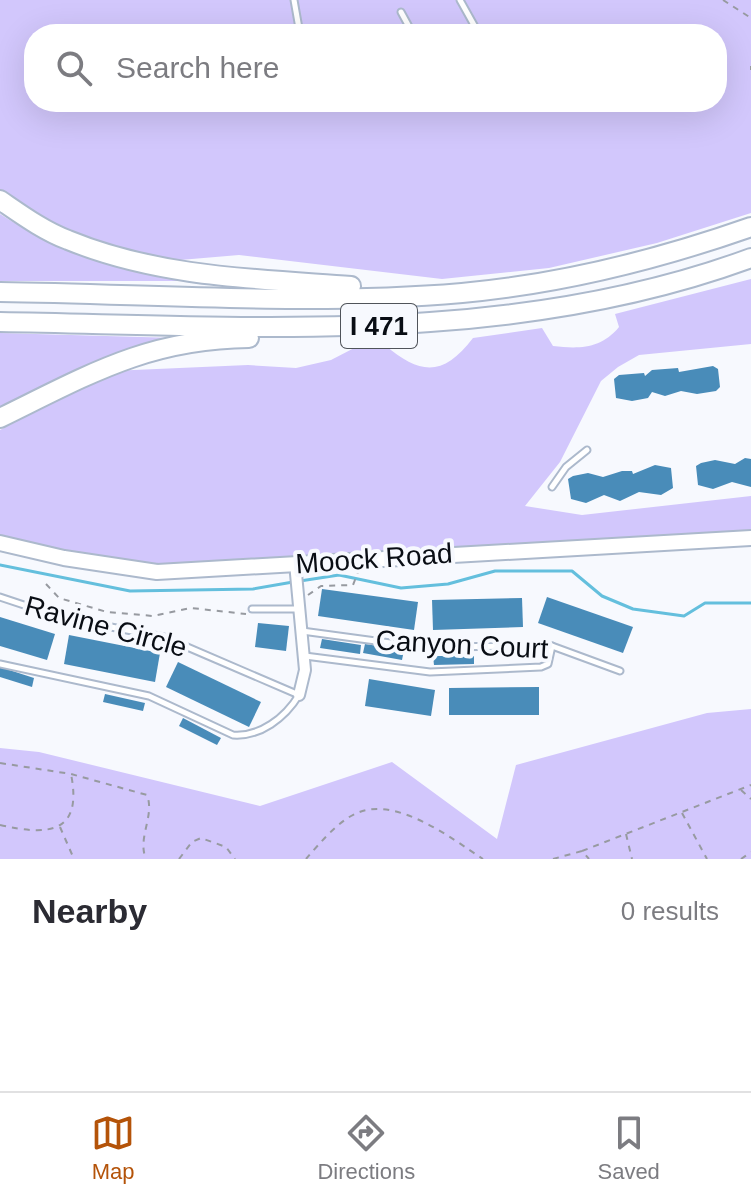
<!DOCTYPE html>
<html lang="en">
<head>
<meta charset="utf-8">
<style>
	:root { --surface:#fff; --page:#f2f2f3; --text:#2b2b33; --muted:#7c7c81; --line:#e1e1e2; --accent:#b45309 }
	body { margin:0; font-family:Helvetica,sans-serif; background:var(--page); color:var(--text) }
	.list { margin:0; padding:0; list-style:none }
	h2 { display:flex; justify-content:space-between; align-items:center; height:104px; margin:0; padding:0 32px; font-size:34px }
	h2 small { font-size:26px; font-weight:400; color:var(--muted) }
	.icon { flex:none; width:44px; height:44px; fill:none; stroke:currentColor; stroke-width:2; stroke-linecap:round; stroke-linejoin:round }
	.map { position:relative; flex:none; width:751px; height:859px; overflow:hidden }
	.search { position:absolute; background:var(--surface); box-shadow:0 8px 32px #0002; left:24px; right:24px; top:24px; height:88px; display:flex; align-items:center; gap:20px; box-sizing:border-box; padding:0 28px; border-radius:32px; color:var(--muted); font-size:30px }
	.sheet { height:232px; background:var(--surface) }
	nav { display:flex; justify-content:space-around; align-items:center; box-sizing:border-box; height:112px; border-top:2px solid var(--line); background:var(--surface); font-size:22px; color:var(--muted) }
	nav a { display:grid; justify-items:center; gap:4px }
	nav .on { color:var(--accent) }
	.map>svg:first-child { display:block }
</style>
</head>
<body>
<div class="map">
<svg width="751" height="859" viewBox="0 0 751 859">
	<rect width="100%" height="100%" fill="#f7f9fe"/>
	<!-- green -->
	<g fill="#d2c7fc" fill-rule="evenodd">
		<path d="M0 0H751V213L657 243 549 268 442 279 239 255 180 260 112 248 54 223 0 190ZM34 34H717V102H34Z"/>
		<path d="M0 214C61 253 124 270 195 281H0Z"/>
		<path d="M751 279V344L639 355 618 367 601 381 560 462 525 506 582 515 751 496V535L174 565 111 563 0 538V430L111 371 248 365 296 368 331 360 360 345H385C421 376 444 376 473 338L542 328 553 346C579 349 601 349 619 327L615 314Z"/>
		<polygon points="0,333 177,338 133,348 0,411"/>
		<polygon points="751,709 751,859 0,859 0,748 39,752 260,806 392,762 497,839 516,765 707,713"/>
	</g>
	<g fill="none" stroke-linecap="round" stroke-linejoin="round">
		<!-- stream -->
		<g stroke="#64bfdd" stroke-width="3">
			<polyline points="0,565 130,591 253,589 293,582"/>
			<polyline points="300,581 339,575 401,588 448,584 495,571 572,571 602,596 633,609 684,616 705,603 751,603"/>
		</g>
	</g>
	<!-- building -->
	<g fill="#498cb9">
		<polygon points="713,366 718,369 720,387 716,391 697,394 681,391 665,396 652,392 648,398 632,401 616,398 614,379 619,375 644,373 645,376 652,370 678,368 679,372"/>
		<polygon points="745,458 751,459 751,487 732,482 713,489 698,485 696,466 701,463 715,460 735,464"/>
		<polygon points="655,465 671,468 673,488 661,495 639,492 620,501 604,495 586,503 571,499 568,479 573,476 588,473 603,477 622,471 632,471 633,474"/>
		<polygon points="322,589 418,602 414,630 318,616"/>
		<polygon points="547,597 633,627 623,653 538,623"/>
		<polygon points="522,598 523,627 433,630 432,600"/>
		<polygon points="0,617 55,634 47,660 0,646"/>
		<polygon points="258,623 289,626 286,651 255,647"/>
		<polygon points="69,635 160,653 155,682 64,664"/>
		<polygon points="322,639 361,645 360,654 320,648"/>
		<polygon points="365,644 404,650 402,660 363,653"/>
		<polygon points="433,656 474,656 474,664 434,665"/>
		<polygon points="178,662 261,702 249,727 166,687"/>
		<polygon points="0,667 34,678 32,687 0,677"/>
		<polygon points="369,679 435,690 431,716 365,706"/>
		<polygon points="539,687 539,715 449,715 449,688"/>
		<polygon points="105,694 145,703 143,711 103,702"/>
		<polygon points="183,718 221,738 217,745 179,726"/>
	</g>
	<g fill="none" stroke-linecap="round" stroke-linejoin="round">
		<!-- service casing -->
		<g stroke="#acb9cc" stroke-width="9">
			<g id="service">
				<polyline points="294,0 300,34"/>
				<polyline points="460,0 479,34"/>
				<polyline points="401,12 413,34"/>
				<polyline points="552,487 566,467 587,450"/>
				<path d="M0 597 63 618 164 637 299 695C285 718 260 737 233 735L149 696 0 664"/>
				<polyline points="252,609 297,609"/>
				<polyline points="302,631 420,647 552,646 620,671"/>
				<polyline points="305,656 430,672 541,667 548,664 552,646"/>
			</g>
		</g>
		<!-- minor casing -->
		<g stroke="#acb9cc" stroke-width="14">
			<polyline id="minor" points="295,563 305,670 299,695"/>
		</g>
		<!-- secondary casing -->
		<g stroke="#acb9cc" stroke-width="18">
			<polyline id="secondary" points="0,543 64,558 157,572 751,538"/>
		</g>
		<!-- motorway casing -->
		<g stroke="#acb9cc" stroke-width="22">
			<g id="motorway">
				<path d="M0 200C22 215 44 231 68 240 158 277 256 279 351 286"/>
				<path d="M0 292C153 294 309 306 462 293 561 284 657 260 751 227"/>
				<path d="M0 322C252 326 510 347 751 258"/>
				<path d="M0 418C88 375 148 339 249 338"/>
			</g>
		</g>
		<!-- path -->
		<g stroke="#979aa0" stroke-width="2" stroke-dasharray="6 6" stroke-linecap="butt">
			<polyline points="723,0 751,18"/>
			<polyline points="751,66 751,70"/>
			<polyline points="46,584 59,598 107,612 153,616 191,608 246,614"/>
			<polyline points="308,595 321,586 353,585 358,572"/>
			<path d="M0 763 71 774 147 795C155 816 137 838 146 859"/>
			<polyline points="741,790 751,799"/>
			<polyline points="682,813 707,859"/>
			<path d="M0 825C48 836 83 834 71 774"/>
			<polyline points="60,827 74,859"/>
			<polyline points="626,834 632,859"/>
			<polyline points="582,851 751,785"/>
			<polyline points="179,859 192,842 201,838 226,847 235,859"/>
			<path d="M306 859C319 844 338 821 357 813 397 796 451 838 483 859"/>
			<polyline points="553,859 582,851 589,859"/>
			<polyline points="741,859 751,852"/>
		</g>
		<!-- service -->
		<use href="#service" stroke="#fff" stroke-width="5"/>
		<!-- minor -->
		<use href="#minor" stroke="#fff" stroke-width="10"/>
		<!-- secondary -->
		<use href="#secondary" stroke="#fff" stroke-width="14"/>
		<!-- motorway -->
		<use href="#motorway" stroke="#fff" stroke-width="18"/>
	</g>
	<g text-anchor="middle" stroke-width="8" stroke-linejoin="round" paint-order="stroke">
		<!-- shield labels -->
		<rect fill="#f7f9fe" stroke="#50545a" stroke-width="2" x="341" y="304" width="76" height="44" rx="6"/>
		<g font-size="26" font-weight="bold" fill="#090d14">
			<text x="379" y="335">I 471</text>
		</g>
		<!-- street labels -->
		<g font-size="28" fill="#090d14" stroke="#f7f9fe">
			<text transform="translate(374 558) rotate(-4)" y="10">Moock Road</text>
			<text transform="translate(106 626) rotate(15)" y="10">Ravine Circle</text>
			<text transform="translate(462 644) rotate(3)" y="10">Canyon Court</text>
		</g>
	</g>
</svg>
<div class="search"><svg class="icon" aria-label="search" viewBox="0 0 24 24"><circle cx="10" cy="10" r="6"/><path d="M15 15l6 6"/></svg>Search here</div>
</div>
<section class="sheet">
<h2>Nearby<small>0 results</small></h2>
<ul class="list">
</ul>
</section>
<nav>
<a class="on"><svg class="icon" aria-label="map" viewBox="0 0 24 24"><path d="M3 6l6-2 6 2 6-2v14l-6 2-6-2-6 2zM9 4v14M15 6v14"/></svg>Map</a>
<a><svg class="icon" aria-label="directions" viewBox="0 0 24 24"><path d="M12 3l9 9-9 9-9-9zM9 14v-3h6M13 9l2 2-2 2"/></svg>Directions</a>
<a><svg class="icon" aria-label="saved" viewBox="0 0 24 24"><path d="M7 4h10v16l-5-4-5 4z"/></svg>Saved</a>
</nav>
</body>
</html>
